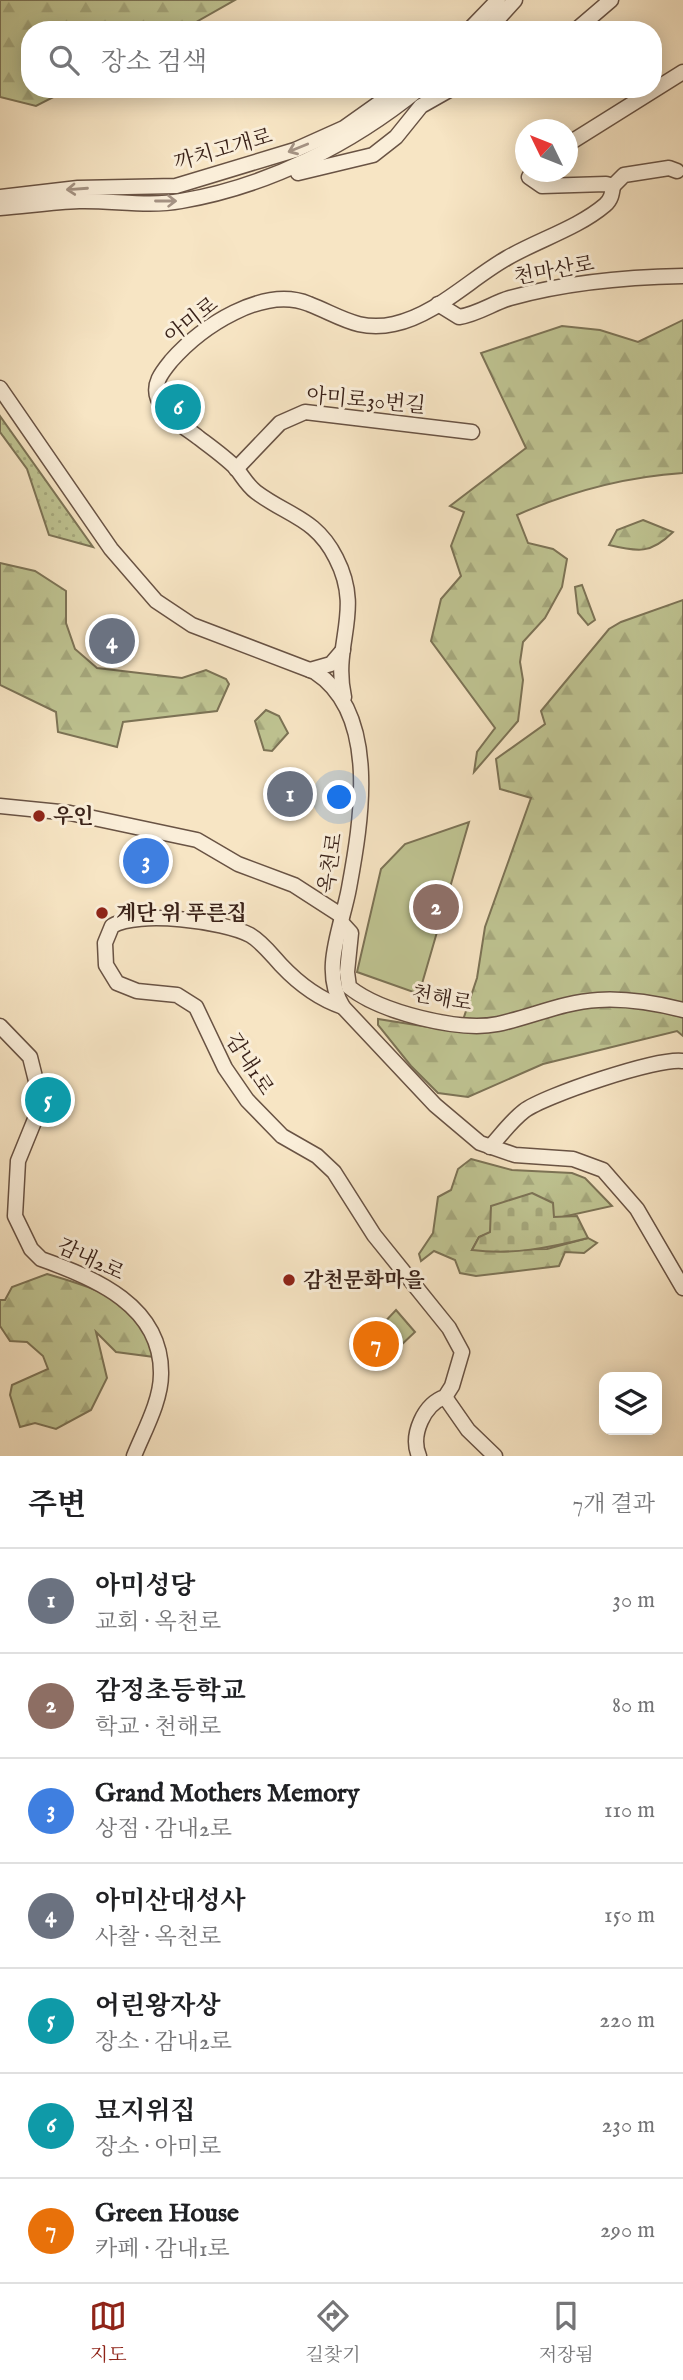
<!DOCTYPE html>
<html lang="ko">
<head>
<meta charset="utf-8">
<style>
	:root { --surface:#fff; --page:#f6f6f6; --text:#202124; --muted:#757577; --line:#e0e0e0; --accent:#8f2418 }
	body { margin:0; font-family:"IM FELL English","Noto Serif KR",serif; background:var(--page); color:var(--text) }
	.controls { position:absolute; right:21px; bottom:21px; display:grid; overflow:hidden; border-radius:14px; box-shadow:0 4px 18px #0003 }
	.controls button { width:63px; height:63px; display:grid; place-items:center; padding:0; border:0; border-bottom:2px solid var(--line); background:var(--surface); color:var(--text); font:35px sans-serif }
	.compass { position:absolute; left:515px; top:119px; width:63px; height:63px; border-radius:50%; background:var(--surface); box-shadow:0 4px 18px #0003; rotate:313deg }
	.you { position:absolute; left:340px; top:798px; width:24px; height:24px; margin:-18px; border:5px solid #fff; border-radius:50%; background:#1a73e8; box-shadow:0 0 0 10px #1a73e833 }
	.badge { display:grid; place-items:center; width:46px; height:46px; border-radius:50%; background:var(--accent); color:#fff; font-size:23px; font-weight:700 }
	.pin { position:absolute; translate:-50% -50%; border:4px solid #fff; box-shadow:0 2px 7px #0006 }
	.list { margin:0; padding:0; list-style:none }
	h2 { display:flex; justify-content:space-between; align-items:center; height:91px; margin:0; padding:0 28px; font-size:30px }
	h2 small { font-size:23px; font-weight:400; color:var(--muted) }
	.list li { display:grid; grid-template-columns:46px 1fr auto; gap:21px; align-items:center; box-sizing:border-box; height:105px; padding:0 28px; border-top:2px solid var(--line) }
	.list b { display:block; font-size:26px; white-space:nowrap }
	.list p { margin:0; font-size:23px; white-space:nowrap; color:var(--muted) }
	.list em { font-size:23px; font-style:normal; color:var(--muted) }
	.icon { flex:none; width:38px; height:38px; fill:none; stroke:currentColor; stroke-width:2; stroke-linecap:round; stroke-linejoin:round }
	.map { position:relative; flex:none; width:683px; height:1456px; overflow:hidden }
	.search { position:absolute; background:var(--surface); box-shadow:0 4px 18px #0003; left:21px; right:21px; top:21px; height:77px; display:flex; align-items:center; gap:18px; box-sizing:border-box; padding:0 24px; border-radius:28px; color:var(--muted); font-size:26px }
	.sheet { height:826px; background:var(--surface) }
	nav { display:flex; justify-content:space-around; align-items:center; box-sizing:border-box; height:98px; border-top:2px solid var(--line); background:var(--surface); font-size:19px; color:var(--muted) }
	nav a { display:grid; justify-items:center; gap:4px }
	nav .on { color:var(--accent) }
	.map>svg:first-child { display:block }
</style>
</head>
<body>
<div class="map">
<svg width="683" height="1456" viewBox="0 0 683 1456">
	<defs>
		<pattern id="grass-dots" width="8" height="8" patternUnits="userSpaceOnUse" patternTransform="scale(1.75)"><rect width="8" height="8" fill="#bfc492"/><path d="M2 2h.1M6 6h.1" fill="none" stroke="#a5a87d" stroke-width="1.8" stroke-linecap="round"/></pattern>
		<pattern id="forest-firs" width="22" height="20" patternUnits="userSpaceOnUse" patternTransform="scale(1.75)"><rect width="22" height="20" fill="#bfc492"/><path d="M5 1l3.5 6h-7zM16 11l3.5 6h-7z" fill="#a5a87d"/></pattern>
		<pattern id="cemetery-stones" width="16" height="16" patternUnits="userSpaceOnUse" patternTransform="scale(1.75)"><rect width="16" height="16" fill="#bfc492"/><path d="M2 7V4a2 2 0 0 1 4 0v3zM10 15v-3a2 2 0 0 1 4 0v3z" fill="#a5a87d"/></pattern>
	</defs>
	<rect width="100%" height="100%" fill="#f7e5c4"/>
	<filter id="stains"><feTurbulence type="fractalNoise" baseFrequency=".00286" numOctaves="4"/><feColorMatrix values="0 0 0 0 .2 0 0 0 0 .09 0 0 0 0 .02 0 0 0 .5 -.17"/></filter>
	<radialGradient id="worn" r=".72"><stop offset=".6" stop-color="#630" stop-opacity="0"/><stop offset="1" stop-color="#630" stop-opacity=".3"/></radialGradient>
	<!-- grass -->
	<polygon fill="url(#grass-dots)" stroke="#7c7356" stroke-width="2" points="0,416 93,547 49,535 27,469 0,432"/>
	<!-- forest -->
	<g fill="url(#forest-firs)" stroke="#7c7356" stroke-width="2">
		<polygon points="0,0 235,0 182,30 30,30 30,89 69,89 36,106 0,97"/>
		<path d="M683 320V473C624 477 571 491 517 515L528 543 553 549 567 559 562 587 545 618 523 642 520 662 523 680 518 721 474 772 477 752 495 728 431 641 441 599 461 576 451 546 464 512 450 506 526 448 481 353 562 326 600 330 638 342Z"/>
		<path d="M643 520 673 532C651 554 638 552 609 545L617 530Z"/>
		<polygon points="0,563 35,571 66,591 66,623 75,649 97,668 182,678 206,670 226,679 229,684 217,711 123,722 117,747 58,732 56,712 0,685"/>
		<polygon points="582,585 595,620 588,625 578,613 575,587"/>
		<polygon points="683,600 683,1036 677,1031 543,1064 468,1097 438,1093 411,1066 378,1025 378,1019 459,1032 477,978 485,927 531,798 500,789 496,759 545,724 541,711 609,629 621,622"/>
		<polygon points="266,710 279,716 288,733 272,751 264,750 255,721"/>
		<polygon points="471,1159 512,1170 572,1173 585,1178 612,1206 490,1233 479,1237 472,1250 547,1249 588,1238 597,1243 584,1253 565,1252 559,1266 476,1276 460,1273 455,1260 434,1251 421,1261 419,1254 433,1233 438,1197 451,1190 458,1169"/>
		<path d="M47 1274C80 1284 117 1293 139 1321 146 1330 149 1346 154 1357L116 1352 96 1332 107 1378 91 1410 56 1429 35 1423 20 1427 10 1395 12 1385 48 1369 43 1356 27 1342 10 1341 0 1326V1300H5L12 1287Z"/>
		<polygon points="396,1310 415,1332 399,1347 379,1328"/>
	</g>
	<!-- cemetery -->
	<path fill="url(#cemetery-stones)" stroke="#7c7356" stroke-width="2" d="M532 1193 553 1203 554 1217 577 1216 588 1238C549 1248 512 1255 472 1250L479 1237 490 1232 491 1206Z"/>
	<!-- park -->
	<polygon fill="#bfc492" stroke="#7c7356" stroke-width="2" points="469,822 419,994 357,972 381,869 405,844"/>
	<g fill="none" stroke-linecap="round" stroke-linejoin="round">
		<!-- minor casing -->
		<g stroke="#695344" stroke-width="17">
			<g id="minor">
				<polyline points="469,30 498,0"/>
				<polyline points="488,30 515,0"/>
				<polyline points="576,30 611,0"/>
				<polyline points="568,144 683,72"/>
				<polyline points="298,173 373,155 396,137 421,106 451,89"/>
				<polyline points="613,186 624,175 669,168 677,171"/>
				<polyline points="0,197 78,188 176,186 295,150 344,128 399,89"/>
				<path d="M0 208C26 206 53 202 79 201 112 200 148 207 181 201 268 186 350 145 419 89"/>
				<path d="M438 304 459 317C478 314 493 303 510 298 564 283 627 277 683 276"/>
				<path d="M0 388 111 549 156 601 192 625 315 672C380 714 361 823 349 888 342 927 320 970 343 1007L435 1105 480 1143 515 1155 573 1159 603 1170 637 1209 683 1288"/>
				<polyline points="236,469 280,423 305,412 472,432"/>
				<polyline points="310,670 331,664 343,650"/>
				<path d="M344 697C332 643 364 612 336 558 316 518 288 516 256 492 247 485 243 477 236 468 225 457 211 447 199 438 183 425 166 419 158 399 152 384 162 372 171 361 201 327 263 285 309 304 340 316 359 332 394 324 436 315 470 279 507 258 538 240 578 228 605 205 611 200 612 194 613 186L606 184 542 186 529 177 532 172"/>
				<polyline points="0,806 70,813 197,840 238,864 294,885 342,916"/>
				<path d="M341 922 351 933 347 972 349 987C380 1012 459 1032 498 1024 531 1017 563 1002 598 1000 627 998 655 1003 683 1010"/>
				<path d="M343 1007C319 999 298 983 281 965 271 954 262 942 250 935 223 921 138 910 112 926L105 943 106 965 117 983 137 991 177 995 196 1007 225 1068 247 1100 282 1136 317 1156 334 1172 374 1235 449 1328 462 1352 452 1386 445 1397C424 1404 410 1435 419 1456"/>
				<path d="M0 1026 30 1057 36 1081 40 1107 18 1161 15 1216 31 1249 41 1259C95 1278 162 1306 161 1374 161 1401 144 1431 134 1456"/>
				<path d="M490 1147C501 1135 511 1121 524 1111 543 1096 659 1057 683 1061"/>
				<polyline points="445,1397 468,1430 495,1456"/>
			</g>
		</g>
		<!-- minor -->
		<use href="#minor" stroke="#faeed9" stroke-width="14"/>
	</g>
	<!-- one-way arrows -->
	<defs><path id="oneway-shaft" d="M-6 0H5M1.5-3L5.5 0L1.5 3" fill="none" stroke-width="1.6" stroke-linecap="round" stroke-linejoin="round" transform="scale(1.75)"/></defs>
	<g stroke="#a49283">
		<use href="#oneway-shaft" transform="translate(298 148) rotate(158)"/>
		<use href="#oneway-shaft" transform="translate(77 189) rotate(176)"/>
		<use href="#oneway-shaft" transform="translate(166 201)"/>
	</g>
	<!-- markers -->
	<g fill="#8f2418" stroke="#faeed9" stroke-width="2.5">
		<circle cx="39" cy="816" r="7"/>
		<circle cx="102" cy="913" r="7"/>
		<circle cx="289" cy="1280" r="7"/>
	</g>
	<g text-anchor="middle" stroke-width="6" stroke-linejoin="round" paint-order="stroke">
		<!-- street labels -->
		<g font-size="21" fill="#3a2219" stroke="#faeed9">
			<text transform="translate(223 149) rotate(-16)" y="7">까치고개로</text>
			<text transform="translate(554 270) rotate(-10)" y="7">천마산로</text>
			<text transform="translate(191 320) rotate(-38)" y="7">아미로</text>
			<text transform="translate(366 400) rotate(5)" y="7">아미로30번길</text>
			<text transform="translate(330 863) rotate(-81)" y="7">옥천로</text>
			<text transform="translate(442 998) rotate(10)" y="7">천해로</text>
			<text transform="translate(250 1064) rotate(57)" y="7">감내1로</text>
			<text transform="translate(91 1259) rotate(25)" y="7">감내2로</text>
		</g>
		<!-- poi labels -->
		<g font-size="21" font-weight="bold" fill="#3a2219" stroke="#faeed9" text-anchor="start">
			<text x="53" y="823">우인</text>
			<text x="116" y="920">계단 위 푸른집</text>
			<text x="303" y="1287">감천문화마을</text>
		</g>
	</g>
	<rect width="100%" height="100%" filter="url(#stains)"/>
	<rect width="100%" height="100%" fill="url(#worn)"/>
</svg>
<div class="controls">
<button><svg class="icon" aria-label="layers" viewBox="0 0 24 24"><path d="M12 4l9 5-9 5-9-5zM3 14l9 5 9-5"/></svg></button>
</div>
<svg class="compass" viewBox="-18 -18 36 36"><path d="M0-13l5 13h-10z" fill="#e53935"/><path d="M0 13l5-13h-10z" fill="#757577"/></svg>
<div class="you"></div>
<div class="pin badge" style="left:290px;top:794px;background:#6b7280">1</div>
<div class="pin badge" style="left:436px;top:907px;background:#8d6e63">2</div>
<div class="pin badge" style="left:146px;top:861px;background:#3f7fe0">3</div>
<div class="pin badge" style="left:112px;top:641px;background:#6b7280">4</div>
<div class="pin badge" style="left:48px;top:1100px;background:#0f9aa8">5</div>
<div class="pin badge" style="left:178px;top:407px;background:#0f9aa8">6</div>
<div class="pin badge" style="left:376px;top:1344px;background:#e8710a">7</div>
<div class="search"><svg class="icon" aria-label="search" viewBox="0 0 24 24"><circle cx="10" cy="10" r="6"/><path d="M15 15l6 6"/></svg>장소 검색</div>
</div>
<section class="sheet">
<h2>주변<small>7개 결과</small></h2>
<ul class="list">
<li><span class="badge" style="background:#6b7280">1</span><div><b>아미성당</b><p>교회 · 옥천로</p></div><em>30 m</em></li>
<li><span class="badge" style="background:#8d6e63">2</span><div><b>감정초등학교</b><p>학교 · 천해로</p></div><em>80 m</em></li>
<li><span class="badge" style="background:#3f7fe0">3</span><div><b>Grand Mothers Memory</b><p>상점 · 감내2로</p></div><em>110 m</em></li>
<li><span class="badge" style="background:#6b7280">4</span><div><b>아미산대성사</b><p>사찰 · 옥천로</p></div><em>150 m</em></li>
<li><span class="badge" style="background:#0f9aa8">5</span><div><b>어린왕자상</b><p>장소 · 감내2로</p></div><em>220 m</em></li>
<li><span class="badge" style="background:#0f9aa8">6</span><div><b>묘지위집</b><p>장소 · 아미로</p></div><em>230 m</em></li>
<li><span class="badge" style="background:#e8710a">7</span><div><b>Green House</b><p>카페 · 감내1로</p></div><em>290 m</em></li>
</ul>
</section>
<nav>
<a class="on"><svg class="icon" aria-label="map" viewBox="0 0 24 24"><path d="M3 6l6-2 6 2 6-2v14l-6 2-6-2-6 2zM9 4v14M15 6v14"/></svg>지도</a>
<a><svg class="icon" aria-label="directions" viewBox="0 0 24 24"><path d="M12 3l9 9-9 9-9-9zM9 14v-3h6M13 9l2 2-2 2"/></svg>길찾기</a>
<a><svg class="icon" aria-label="saved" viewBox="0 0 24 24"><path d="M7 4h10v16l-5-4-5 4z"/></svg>저장됨</a>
</nav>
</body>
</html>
